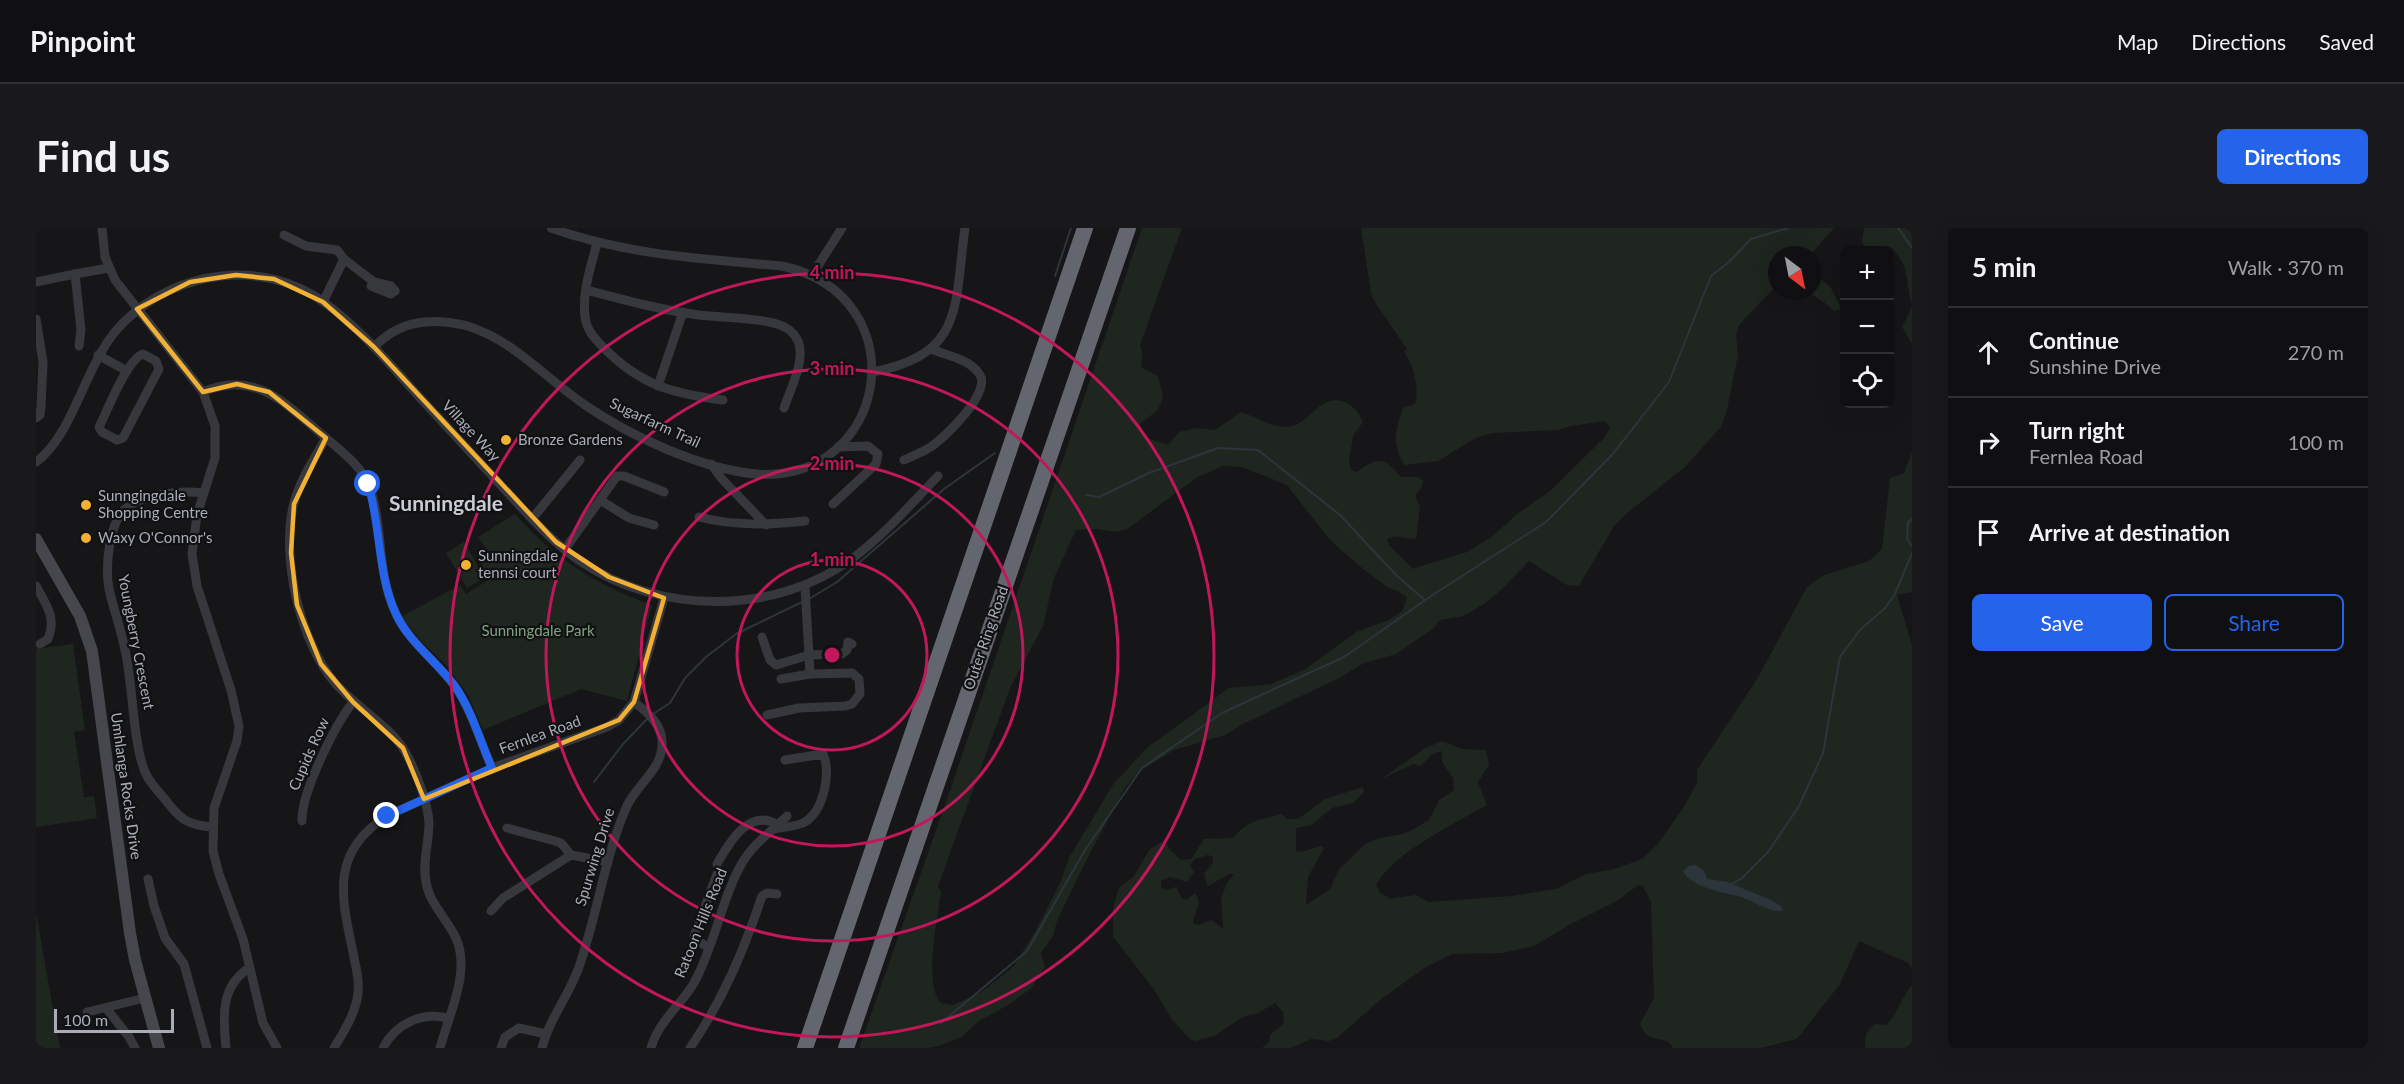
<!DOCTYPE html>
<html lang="en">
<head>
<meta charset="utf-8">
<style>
	:root { --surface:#101012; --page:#19191b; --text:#f1f3f6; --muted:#9c9d9f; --line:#303032; --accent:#2563eb }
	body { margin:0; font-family:Lato,sans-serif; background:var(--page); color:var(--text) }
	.controls { position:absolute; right:18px; top:18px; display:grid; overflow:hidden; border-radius:9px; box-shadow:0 6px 24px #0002 }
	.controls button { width:54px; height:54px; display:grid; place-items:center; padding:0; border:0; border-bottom:2px solid var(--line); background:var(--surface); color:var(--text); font:30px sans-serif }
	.compass { position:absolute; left:1732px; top:18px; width:54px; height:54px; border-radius:50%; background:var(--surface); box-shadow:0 6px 24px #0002; rotate:148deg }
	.scale { position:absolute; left:18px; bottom:15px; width:120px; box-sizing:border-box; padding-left:6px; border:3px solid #a8adb8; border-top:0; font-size:16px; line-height:21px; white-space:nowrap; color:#a8adb8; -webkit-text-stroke:4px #111113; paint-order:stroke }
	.stop { position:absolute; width:18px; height:18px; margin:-14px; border:4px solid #2563eb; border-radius:50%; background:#fff }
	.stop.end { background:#2563eb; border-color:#fff; box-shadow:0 2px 6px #0008 }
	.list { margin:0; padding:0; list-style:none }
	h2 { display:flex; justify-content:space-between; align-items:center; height:78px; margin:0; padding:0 24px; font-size:26px }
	h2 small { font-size:20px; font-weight:400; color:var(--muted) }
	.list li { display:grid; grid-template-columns:39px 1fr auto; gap:18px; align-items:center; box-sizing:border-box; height:90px; padding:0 24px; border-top:2px solid var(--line) }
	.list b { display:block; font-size:22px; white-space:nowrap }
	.list p { margin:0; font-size:20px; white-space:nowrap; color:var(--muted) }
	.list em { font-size:20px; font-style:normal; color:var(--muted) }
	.actions { display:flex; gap:12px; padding:18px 24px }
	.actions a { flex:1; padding:14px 0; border:2px solid var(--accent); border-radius:9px; text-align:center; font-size:21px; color:var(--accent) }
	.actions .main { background:var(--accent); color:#fff }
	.icon { flex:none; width:33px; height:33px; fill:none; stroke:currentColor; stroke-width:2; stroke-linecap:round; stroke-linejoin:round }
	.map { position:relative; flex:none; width:1876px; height:820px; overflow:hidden; border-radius:9px }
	header { display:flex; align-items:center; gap:36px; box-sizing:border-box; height:84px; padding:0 30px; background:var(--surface); border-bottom:2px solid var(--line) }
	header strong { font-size:28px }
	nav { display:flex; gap:33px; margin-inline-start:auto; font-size:21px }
	.intro { display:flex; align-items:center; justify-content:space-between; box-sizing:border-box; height:144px; padding:0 36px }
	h1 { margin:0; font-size:42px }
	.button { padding:15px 27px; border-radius:9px; background:var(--accent); color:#fff; font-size:21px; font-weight:700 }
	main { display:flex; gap:36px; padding:0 36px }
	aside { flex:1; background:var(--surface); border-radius:9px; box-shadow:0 6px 24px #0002 }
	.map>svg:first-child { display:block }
</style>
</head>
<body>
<header>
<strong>Pinpoint</strong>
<nav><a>Map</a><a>Directions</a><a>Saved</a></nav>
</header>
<div class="intro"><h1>Find us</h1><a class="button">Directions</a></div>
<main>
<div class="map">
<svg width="1876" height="820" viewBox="0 0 1876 820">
	<rect width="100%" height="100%" fill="#161618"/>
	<!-- green -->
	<g fill="#1e261f" fill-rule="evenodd">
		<path d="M1106 0H1146L1104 117C1108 126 1104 131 1106 140L1122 148 1127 169 1122 182 1104 196C1105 213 1120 211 1132 217L1143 204 1160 200 1179 202 1205 184C1218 188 1238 200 1250 199 1274 199 1282 164 1308 174 1317 177 1323 185 1327 194L1317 208 1313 234 1315 242 1321 244C1341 229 1348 228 1365 249H1383L1387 253 1386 259 1379 268 1384 279 1380 310C1370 313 1359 304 1351 312 1356 325 1369 329 1376 341L1431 324 1457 308 1480 287 1514 263 1568 210 1574 200 1570 193 1535 198 1523 202 1456 205 1440 210 1402 233 1368 237C1356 214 1359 204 1367 180L1379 176C1384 161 1377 136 1368 124L1371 121 1338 73 1335 65 1325 0H1798L1774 27H1741V57L1703 97 1700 106 1702 127 1691 182 1685 199 1649 239 1590 286 1578 298 1543 358 1531 357 1493 333 1465 362 1448 376 1427 388 1404 392 1398 400 1360 426 1328 435 1303 450 1205 497 1189 507 1138 522 1101 545 1087 563 1046 641 1021 693 1017 708 1005 725 1009 738 996 760 972 777 943 793 926 809 903 818 891 820H823L910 574ZM1187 238 1206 239 1251 257 1293 311 1321 336 1351 359 1362 363 1371 370 1366 383 1353 392 1320 404 1268 442 1235 456 1193 460 1112 519 1078 555 1033 630 1024 655 999 704 977 739 944 765 917 777 905 775C887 757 902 688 905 664L902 658 974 460 1007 398 1018 350 1040 302 1061 301 1078 304 1090 302 1160 250Z"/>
		<path d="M1828 0H1876V76C1868 50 1876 44 1856 20L1845 18 1831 21 1826 14Z"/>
		<path d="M1777 44 1795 60 1805 81 1798 83C1791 75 1780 70 1772 63H1777Z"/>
		<polygon points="1876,79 1876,116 1866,99"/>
		<path d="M1876 224V364L1861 367 1876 417V740L1872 735 1823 713 1804 756 1761 811 1724 820H1637C1629 804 1614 820 1604 796L1618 770 1615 674 1607 658 1602 657 1581 673 1533 697 1498 718 1467 725 1416 726 1390 739 1344 772 1301 810 1293 813 1275 811 1255 820H1226L1233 814 1234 807 1248 795 1247 784 1239 775 1222 785 1207 789 1178 808 1159 813 1154 811 1137 793 1117 760 1077 709V680L1082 663 1085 658 1098 648 1114 621 1129 612 1134 622 1145 632 1155 631 1168 611 1197 610C1213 591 1223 593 1245 586L1252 591H1262L1289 571 1327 559 1328 564 1317 575 1296 580 1275 597 1260 600V623L1265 624 1285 618 1288 620 1272 649 1270 677 1294 661 1303 641 1329 616 1344 610 1367 606 1378 601 1393 592 1403 572 1418 562 1417 550 1406 534V523L1395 527 1385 538 1377 536 1344 552 1388 521 1403 514H1409L1426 521 1450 522 1453 537 1442 554 1451 577C1419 595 1356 626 1340 657L1344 665 1355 671 1379 667 1393 674 1475 668 1520 661 1550 646 1579 641 1606 631 1621 617 1649 577 1661 555V542L1721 451 1771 359 1788 347 1833 333 1846 321 1854 250 1868 245ZM1172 627 1177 629V635L1168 646 1172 658 1193 646H1198L1190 657 1185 671 1187 701 1176 692 1163 697 1158 696 1157 693C1160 683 1166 674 1159 665L1150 672 1145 669 1140 659 1129 662 1125 659V653L1134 649 1151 654 1158 644 1154 637 1159 631Z"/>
		<path d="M479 286C520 332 559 356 616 377L591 473 545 461 447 502 432 467 412 439 388 416 365 389 424 357 430 366 454 351 444 334 454 327 442 309Z"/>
		<polygon points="428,314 449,350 431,360 410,325"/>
		<polygon points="37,416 49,502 38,504 48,569 58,568 61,590 0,599 0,421"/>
		<polygon points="0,684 24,820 0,820"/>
		<path d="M1876 757V820H1829L1830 806 1838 796 1850 797C1863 785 1864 771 1876 757Z"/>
	</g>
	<!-- water -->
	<path fill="#2c353c" d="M1660 637 1668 643 1671 651 1692 654 1737 673 1745 678 1747 683C1730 684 1717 672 1702 668 1685 664 1655 659 1647 643L1653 638Z"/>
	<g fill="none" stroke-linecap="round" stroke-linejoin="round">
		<!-- stream -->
		<g stroke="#2c353c" stroke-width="2">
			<polyline points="1862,0 1876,20"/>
			<polyline points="1019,48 1035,0"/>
			<polyline points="1050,267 1063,269 1113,245 1182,220 1222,222 1304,287 1361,348 1389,372"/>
			<polyline points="1876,291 1872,294 1871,311 1876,318"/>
			<polyline points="773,371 801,354 908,261 959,225"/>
			<polyline points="617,486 634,475 649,450 670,429 700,406 768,373"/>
			<polyline points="558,554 587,516 612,490"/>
			<polyline points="1696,656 1706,650 1732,624 1763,578 1787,525 1804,429 1824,402 1849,380 1859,366 1876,325"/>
			<polyline points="905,795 991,723 1049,622 1106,540 1186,485 1308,429 1395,368 1510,294 1576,227 1633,154 1675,48 1693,34 1715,11 1752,0"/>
		</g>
		<!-- street -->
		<g stroke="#37383d" stroke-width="9">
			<polyline points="66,0 69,29 79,52 167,164 179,198 179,230 161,287 156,326 161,358 195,462 203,498 201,513 178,580 177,623 183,646 207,711 227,795 241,820"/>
			<polyline points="248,7 270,18 301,22 308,31 338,54 355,58 359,63"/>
			<path d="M561 15C555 38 546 64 549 88 550 101 558 110 567 119 604 157 637 166 687 172"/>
			<polyline points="776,47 806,0"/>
			<polyline points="0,54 39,46"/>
			<polyline points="335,58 355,66 359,63"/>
			<path d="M550 62C588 72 625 82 663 87 687 90 719 89 741 96 751 99 758 104 762 113 770 132 754 162 748 180"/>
			<polyline points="287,74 308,31"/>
			<polyline points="0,91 7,134 5,179 4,187 0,190"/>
			<polyline points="43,118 45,102 39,46 73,40"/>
			<path d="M338 119C353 104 368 96 389 94 456 87 498 142 549 177 594 208 665 241 720 246 853 256 884 68 746 38 668 31 590 27 515 0"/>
			<path d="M107 126 120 133 123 141 87 210 81 212 66 204 63 199C71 184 91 131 107 126Z"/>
			<polyline points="62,127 91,143"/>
			<path d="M837 144C929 126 918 78 929 0"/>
			<polyline points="622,158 647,84"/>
			<path d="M167 164C220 140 253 179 290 210 305 223 325 238 333 257 348 298 340 344 360 386 373 414 400 433 418 457 435 481 444 513 456 540"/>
			<path d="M290 210C278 231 264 252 258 275 244 328 264 415 300 456 319 478 354 498 368 522 379 540 392 575 393 595 393 614 386 635 390 654 393 675 411 691 420 710 435 744 413 786 404 820"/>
			<path d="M868 232C876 228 885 225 893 220 908 211 955 165 944 147 934 131 912 128 895 121"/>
			<path d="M0 234C40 205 49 130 89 93 141 42 228 30 289 75 326 102 357 140 388 174 424 213 460 252 496 291 511 306 526 321 544 333 624 387 739 388 817 330 848 307 875 276 902 248"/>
			<polyline points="675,236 686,251 730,297"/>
			<path d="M167 265C146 262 104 266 88 282 73 297 69 340 73 361 78 383 86 404 90 427 97 461 97 514 109 544 113 554 121 562 128 570 143 590 150 597 176 599"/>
			<polyline points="564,272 593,290 618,297"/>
			<polyline points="797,276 840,236 842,226 832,218 802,219"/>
			<path d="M663 289C699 298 732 297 769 293"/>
			<polyline points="496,291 544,232"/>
			<polyline points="529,321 581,248 588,248 628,264"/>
			<path d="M0 358C10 376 21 390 12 411L4 416"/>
			<polyline points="769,358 774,446"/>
			<polyline points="726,409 734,432 740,437 773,427 806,426 811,422 812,414 816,416"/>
			<polyline points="731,487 763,480 809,478 816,476 824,466 823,451 816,445 774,446 745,451"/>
			<path d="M266 593C265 565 299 497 317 474"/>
			<polyline points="471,600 519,613 525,615 535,627"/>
			<path d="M738 601C747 599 758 599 767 595 787 585 796 545 787 526L749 532"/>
			<path d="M681 636C693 615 713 579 742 597"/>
			<polyline points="112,651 118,678 129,710 148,736 171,820"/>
			<polyline points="455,683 467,670 535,627 572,634"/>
			<polyline points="672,719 663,714 658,708 681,646"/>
			<polyline points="70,780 93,809 99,820"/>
			<polyline points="51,784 109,770"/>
			<path d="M190 820C187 789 184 759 213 740"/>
			<path d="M298 820C308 803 320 785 322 765 324 751 319 737 317 724 305 668 294 624 351 588L456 540 571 499 583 492 598 474 628 370"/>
			<path d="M347 820C360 795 386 784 412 790"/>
			<polyline points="465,820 469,809 483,800 510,806"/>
			<path d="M506 820C514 788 536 764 545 733 562 682 569 629 590 580 600 556 628 541 626 513 625 495 611 484 598 474"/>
			<path d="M615 820C622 794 645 777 658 755 679 717 685 672 706 635 717 616 736 603 751 588"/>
			<path d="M654 820C687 772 708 722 726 668L731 665 741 666"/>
		</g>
		<!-- secondary -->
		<polyline stroke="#45474d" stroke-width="12" points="0,311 44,388 56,423 94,705 99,732 123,820"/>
		<!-- highway -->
		<g stroke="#63666e" stroke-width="16">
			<polyline points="769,820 1049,0"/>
			<polyline points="810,820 1092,0"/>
		</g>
	</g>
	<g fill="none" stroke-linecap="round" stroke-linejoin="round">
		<!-- route -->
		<path stroke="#2563eb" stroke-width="8" d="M332 256C345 298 341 345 360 386 372 413 400 433 418 457 435 480 444 513 456 540L351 588"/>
	</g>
	<!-- marked area -->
	<path fill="none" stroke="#f2b134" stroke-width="4.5" stroke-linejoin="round" d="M200 47 238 51 287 74 338 119 520 314 573 349 628 370 598 474 583 492 388 571 367 520 317 474 285 436 261 377 255 325 258 276 290 210 233 164 201 156 167 164 101 81 154 54Z"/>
	<!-- distance rings -->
	<g fill="none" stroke="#c2185b" stroke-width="3">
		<circle cx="796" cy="427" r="95"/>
		<circle cx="796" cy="427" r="191"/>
		<circle cx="796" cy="427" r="286"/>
		<circle cx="796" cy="427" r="382"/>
	</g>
	<!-- markers -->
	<g fill="#f2b134" stroke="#111113" stroke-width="2">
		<circle cx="470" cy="212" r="6"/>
		<circle cx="50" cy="277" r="6"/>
		<circle cx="50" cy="310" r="6"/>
		<circle cx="430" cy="337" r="6"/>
	</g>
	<g text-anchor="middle" stroke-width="4.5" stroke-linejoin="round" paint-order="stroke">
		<!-- street labels -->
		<g font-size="15" fill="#a8adb8" stroke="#111113">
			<text transform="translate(619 195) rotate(25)" y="5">Sugarfarm Trail</text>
			<text transform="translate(435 203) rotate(47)" y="5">Village Way</text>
			<text transform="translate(950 410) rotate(-71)" y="5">Outer Ring Road</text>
			<text transform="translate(100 414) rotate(79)" y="5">Youngberry Crescent</text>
			<text transform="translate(504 507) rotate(-20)" y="5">Fernlea Road</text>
			<text transform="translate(273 526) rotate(-66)" y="5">Cupids Row</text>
			<text transform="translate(90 558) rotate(82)" y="5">Umhlanga Rocks Drive</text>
			<text transform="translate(559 629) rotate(-73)" y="5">Spurwing Drive</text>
			<text transform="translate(665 695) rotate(-68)" y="5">Ratoon Hills Road</text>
		</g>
		<!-- poi labels -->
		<g font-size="15" fill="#a8adb8" stroke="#111113" text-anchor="start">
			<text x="482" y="217">Bronze Gardens</text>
			<text x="62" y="273">Sunngingdale<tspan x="62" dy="17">Shopping Centre</tspan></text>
			<text x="62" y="315">Waxy O'Connor's</text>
			<text x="442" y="333">Sunningdale<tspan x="442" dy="17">tennsi court</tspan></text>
		</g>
		<!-- park labels -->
		<g font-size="15" fill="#7fa381" stroke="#111113">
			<text x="502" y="408">Sunningdale Park</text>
		</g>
		<!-- district labels -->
		<g font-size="21" font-weight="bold" fill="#c9ccd4" stroke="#111113">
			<text x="410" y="283">Sunningdale</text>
		</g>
	</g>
	<circle cx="796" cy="427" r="9" fill="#c2185b" stroke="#111113" stroke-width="3"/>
	<g font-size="18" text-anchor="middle" font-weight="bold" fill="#c2185b" stroke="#111113" stroke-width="4.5" stroke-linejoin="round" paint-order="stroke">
		<text x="796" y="51">4 min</text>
		<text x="796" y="147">3 min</text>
		<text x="796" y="242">2 min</text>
		<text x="796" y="338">1 min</text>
	</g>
</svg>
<div class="controls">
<button>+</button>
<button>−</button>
<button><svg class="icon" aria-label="locate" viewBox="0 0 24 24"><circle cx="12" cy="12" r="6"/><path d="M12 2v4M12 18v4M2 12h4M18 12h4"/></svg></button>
</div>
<svg class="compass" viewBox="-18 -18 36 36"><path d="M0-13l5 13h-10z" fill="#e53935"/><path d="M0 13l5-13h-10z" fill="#9c9d9f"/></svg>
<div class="scale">100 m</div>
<div class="stop" style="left:332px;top:256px"></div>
<div class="stop end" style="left:351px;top:588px"></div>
</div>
<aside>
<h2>5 min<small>Walk · 370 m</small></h2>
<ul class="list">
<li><svg class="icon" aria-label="ahead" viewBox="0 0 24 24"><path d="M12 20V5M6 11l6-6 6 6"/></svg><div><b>Continue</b><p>Sunshine Drive</p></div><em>270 m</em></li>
<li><svg class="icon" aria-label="right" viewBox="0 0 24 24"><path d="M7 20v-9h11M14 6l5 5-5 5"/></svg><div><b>Turn right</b><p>Fernlea Road</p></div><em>100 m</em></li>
<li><svg class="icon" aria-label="arrive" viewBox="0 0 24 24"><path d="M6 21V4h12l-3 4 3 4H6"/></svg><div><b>Arrive at destination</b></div></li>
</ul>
<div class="actions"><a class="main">Save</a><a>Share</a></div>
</aside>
</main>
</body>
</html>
